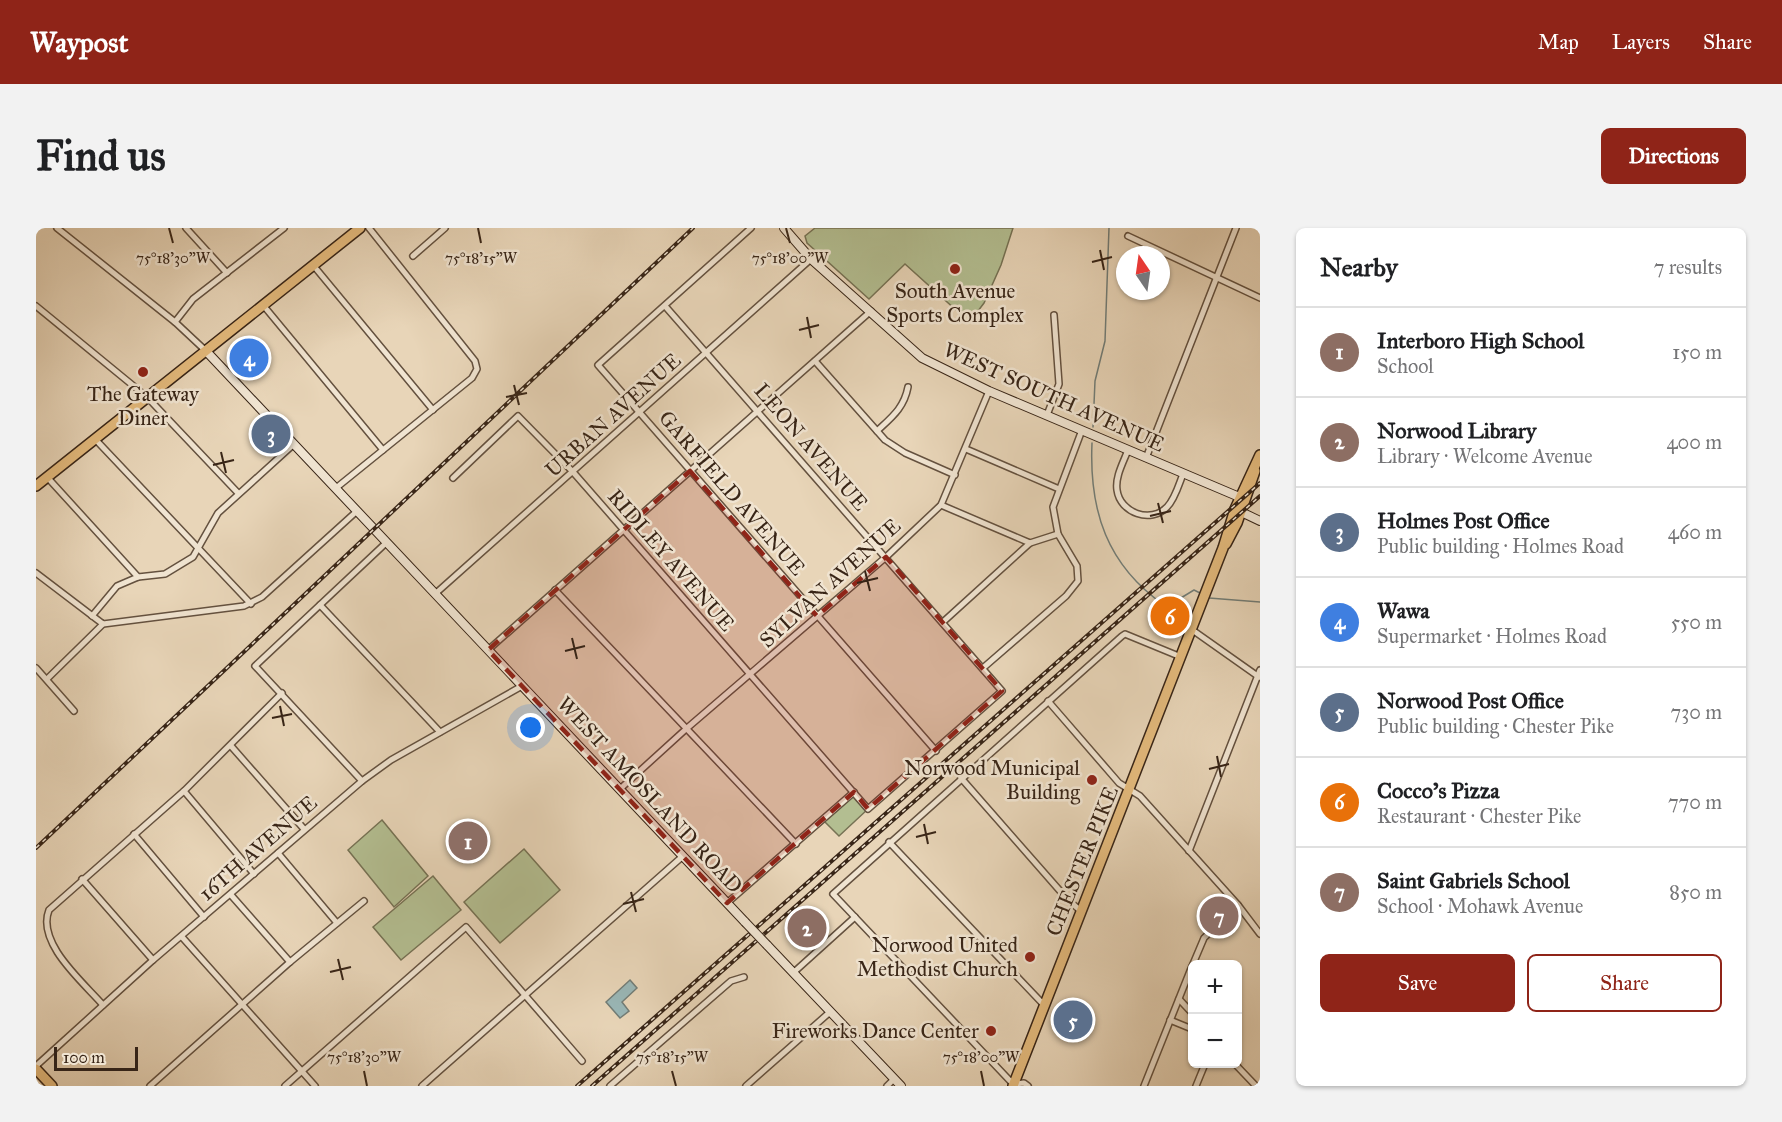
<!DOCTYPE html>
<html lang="en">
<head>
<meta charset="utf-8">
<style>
	:root { --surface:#fff; --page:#f2f2f2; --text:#202124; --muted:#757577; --line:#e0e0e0; --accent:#8f2418 }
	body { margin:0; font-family:"IM FELL Great Primer",serif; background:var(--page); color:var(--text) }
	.controls { position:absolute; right:18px; bottom:18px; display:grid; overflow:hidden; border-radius:9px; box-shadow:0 2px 4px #0004 }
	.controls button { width:54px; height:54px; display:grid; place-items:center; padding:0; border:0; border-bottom:2px solid var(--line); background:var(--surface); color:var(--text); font:30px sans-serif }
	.compass { position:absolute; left:1080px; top:18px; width:54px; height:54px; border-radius:50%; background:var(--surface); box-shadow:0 2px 4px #0004; rotate:347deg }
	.scale { position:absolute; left:18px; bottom:15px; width:84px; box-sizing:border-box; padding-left:6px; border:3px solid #382517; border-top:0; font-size:16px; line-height:21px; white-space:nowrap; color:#382517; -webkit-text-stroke:4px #f0e4d1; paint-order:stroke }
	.you { position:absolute; left:495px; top:500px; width:21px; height:21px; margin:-15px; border:4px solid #fff; border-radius:50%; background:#1a73e8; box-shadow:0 0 0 9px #1a73e833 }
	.badge { display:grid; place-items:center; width:39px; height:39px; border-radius:50%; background:var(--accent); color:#fff; font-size:20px; font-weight:700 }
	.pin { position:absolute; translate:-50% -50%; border:3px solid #fff; box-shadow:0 2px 6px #0006 }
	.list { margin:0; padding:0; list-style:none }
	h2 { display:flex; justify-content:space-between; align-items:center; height:78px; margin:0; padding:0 24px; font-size:26px }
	h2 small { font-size:20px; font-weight:400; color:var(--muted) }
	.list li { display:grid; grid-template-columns:39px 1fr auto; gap:18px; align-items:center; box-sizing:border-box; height:90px; padding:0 24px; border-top:2px solid var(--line) }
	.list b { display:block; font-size:22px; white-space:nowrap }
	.list p { margin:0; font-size:20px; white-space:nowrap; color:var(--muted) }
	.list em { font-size:20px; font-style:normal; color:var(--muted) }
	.actions { display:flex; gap:12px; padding:18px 24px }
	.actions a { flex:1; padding:14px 0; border:2px solid var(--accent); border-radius:9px; text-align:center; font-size:21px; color:var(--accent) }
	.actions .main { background:var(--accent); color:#fff }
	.map { position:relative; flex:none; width:1224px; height:858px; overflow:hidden; border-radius:9px }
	header { display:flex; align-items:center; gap:36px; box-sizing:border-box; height:84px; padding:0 30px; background:var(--accent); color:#fff }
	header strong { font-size:28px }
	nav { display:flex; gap:33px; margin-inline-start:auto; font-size:21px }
	.intro { display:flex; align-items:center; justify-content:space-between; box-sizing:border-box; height:144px; padding:0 36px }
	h1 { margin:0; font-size:42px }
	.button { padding:15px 27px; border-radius:9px; background:var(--accent); color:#fff; font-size:21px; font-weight:700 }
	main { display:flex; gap:36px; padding:0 36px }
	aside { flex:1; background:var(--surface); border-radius:9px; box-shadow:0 2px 4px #0004 }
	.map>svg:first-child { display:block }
</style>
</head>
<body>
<header>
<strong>Waypost</strong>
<nav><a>Map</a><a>Layers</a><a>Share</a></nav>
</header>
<div class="intro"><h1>Find us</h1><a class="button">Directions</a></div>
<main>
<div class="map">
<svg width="1224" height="858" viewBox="0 0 1224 858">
	<rect width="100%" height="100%" fill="#e8d5b8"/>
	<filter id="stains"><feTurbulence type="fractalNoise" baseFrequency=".00333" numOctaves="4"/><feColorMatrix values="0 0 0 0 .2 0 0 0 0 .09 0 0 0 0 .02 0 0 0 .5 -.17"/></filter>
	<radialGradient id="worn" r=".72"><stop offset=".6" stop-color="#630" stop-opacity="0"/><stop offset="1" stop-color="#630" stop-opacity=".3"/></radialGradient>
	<!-- green -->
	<g fill="#b3be91" stroke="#767254" stroke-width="1.5">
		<polygon points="779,0 977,0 965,37 948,75 939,87 920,82 869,36 833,71 771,15 769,8"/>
		<polygon points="818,564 832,581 803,608 787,592"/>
		<polygon points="346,592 392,648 358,679 312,622"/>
		<polygon points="488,621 524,662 464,715 428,674"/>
		<polygon points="397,648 425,682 365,732 337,699"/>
	</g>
	<!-- water -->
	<polygon fill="#99b7b7" stroke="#727d77" stroke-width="1.5" points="594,752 601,760 586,774 593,783 584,790 570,774"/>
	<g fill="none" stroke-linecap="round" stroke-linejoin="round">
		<!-- stream -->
		<g stroke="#727d77" stroke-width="1.5">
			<polyline points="1057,199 1059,153 1069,113 1073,0"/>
			<path d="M1056 215C1053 283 1071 337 1128 377L1135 376 1158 362 1166 366"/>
			<polyline points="1173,370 1224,374"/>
		</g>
		<!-- street casing -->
		<g stroke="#64513f" stroke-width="8">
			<g id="street">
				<polyline points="21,0 139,94 170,123"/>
				<polyline points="150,0 191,45"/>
				<polyline points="715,0 562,137 900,523"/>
				<polyline points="1092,8 1224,70"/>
				<polyline points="377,28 409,0"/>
				<polyline points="277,37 397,182"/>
				<polyline points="227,77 347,222"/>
				<polyline points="0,78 111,169 202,265"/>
				<polyline points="139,94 157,71 248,0"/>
				<polyline points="779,133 849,212 869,225 919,247"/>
				<polyline points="1011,187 1023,156 1018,87"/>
				<path d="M841 203C856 189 868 180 872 159"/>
				<polyline points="59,211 215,376"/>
				<polyline points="930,221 1023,261"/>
				<path d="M1092 222C1087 235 1079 249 1081 262 1084 285 1115 296 1131 279 1139 271 1143 256 1147 246"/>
				<polyline points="1110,230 1200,0"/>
				<polyline points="11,249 102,349"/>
				<polyline points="417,250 482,188 537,244 832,581 966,463 629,78"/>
				<polyline points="300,260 436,150 441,141 439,133 333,0"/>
				<polyline points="905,277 994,315 1022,306"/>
				<polyline points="0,345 67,396 208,378 226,369 321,283"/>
				<polyline points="519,362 760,616"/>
				<polyline points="399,366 775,31"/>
				<polyline points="284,377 404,504"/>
				<polyline points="56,388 81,358 102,349 129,346 157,329 182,285 258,216"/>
				<polyline points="907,394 994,315"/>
				<polyline points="1155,401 1223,449"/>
				<polyline points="452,422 835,83"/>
				<polyline points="0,440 38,483"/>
				<polyline points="947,440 1030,368 1042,353 1041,338 1022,306 1017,279 1046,202"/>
				<polyline points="11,451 67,396"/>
				<polyline points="1012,473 1083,555 1104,568 1202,677 1224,706"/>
				<polyline points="195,518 268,601"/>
				<polyline points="925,550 1032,672 1045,683"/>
				<polyline points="326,553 219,438 351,314"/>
				<polyline points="584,561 650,501 850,329 905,277 953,163"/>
				<polyline points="148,563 218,646"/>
				<polyline points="98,606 168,689"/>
				<polyline points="853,614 1008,777"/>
				<polyline points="1153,623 1224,442"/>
				<polyline points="242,625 301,695"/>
				<polyline points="46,651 117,732"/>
				<polyline points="195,667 254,734"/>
				<polyline points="691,675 818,564"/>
				<polyline points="146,709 279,858"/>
				<polyline points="1157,736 1168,710 1202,677"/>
				<polyline points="757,745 819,689"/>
				<polyline points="1143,771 1156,785"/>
				<path d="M67 777C47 754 0 715 13 682L148 563 246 465"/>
				<polyline points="1134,792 1156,801"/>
				<polyline points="1199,836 1220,858"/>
				<polyline points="0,838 117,732 326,553 355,532 486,458"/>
				<polyline points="977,856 797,666 1086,408 1089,406 1145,429"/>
				<polyline points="978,856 988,855 992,858"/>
				<polyline points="114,858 254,734 328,673"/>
				<polyline points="249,858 430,699 546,833"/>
				<polyline points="386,858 647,628"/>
				<polyline points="574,858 695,753 708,749"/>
				<polyline points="710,858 794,784"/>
				<polyline points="851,858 858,851"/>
				<polyline points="1108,858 1156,738"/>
				<polyline points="1160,858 1169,836"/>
			</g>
		</g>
		<!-- secondary casing -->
		<g stroke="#382517" stroke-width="10">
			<g id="secondary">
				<polyline points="748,0 775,31 886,130 953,163 1208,271"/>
				<polyline points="170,123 709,694"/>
				<polyline points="1201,282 1224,293"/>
				<polyline points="731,717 865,858"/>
			</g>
		</g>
		<!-- primary casing -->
		<g stroke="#382517" stroke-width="12">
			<g id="primary">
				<polyline points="0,258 324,0"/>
				<polyline points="1190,316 1201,295 1219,243"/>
				<polyline points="0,841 16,858"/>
				<polyline points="977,858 1187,320 1199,281 1224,227"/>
			</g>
		</g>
		<!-- street -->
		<use href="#street" stroke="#f0e4d1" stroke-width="5"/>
		<!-- secondary -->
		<use href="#secondary" stroke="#f0e4d1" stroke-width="8"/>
		<!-- primary -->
		<use href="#primary" stroke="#e4ba7c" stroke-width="9"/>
		<!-- rail casing -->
		<g stroke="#382517" stroke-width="4">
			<g id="rail">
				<polyline points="0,620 657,0"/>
				<polyline points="541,858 1224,255"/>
				<polyline points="556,858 1224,268"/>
			</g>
		</g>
		<!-- rail -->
		<use href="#rail" stroke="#f0e4d1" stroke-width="1.5" stroke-dasharray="4.5" stroke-linecap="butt"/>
		<!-- secondary-bridge casing -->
		<g stroke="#382517" stroke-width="10" stroke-linecap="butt">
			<polyline id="secondary-bridge" points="709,694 731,717"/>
		</g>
		<!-- secondary-bridge -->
		<use href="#secondary-bridge" stroke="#f0e4d1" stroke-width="8"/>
	</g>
	<!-- marked area -->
	<path fill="#8f2418" fill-opacity="0.2" stroke="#8f2418" stroke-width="4.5" stroke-dasharray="12 8" stroke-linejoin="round" d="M654 243 781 388 850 329 966 463 832 581 818 564 691 675 452 422Z"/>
	<!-- ticks -->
	<path fill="none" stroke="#382517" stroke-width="2" d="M133 0 137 15M442 0 445 15M750 0 754 15M1064 22 1068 42M1056 34 1076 29M771 89 775 110M763 102 783 97M478 157 483 177M470 169 491 165M185 224 190 245M177 237 198 232M1122 275 1127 295M1114 288 1135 283M829 343 834 363M821 355 842 350M536 410 541 431M529 423 549 418M244 478 248 498M236 490 256 486M1181 528 1185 549M1173 541 1193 536M888 596 892 616M880 609 900 604M595 664 600 684M587 676 608 671M302 731 307 752M294 744 315 739M328 843 331 858M636 843 640 858M945 843 948 858"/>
	<!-- markers -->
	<g fill="#8f2418" stroke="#f0e4d1" stroke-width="2">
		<circle cx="919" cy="41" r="6"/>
		<circle cx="107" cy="144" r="6"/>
		<circle cx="1056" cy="552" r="6"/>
		<circle cx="994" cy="729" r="6"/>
		<circle cx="955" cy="803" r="6"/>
	</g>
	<g text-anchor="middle" stroke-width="5" stroke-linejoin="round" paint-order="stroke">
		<!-- poi labels -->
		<g font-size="21" fill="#382517" stroke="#f0e4d1" text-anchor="end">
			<text x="919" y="70" text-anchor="middle">South Avenue<tspan x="919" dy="24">Sports Complex</tspan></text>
			<text x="107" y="173" text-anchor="middle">The Gateway<tspan x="107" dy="24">Diner</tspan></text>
			<text x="1044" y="547">Norwood Municipal<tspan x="1044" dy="24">Building</tspan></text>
			<text x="982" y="724">Norwood United<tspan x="982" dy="24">Methodist Church</tspan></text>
			<text x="943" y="810">Fireworks Dance Center</text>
		</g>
		<!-- street labels -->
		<g font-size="21" fill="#382517" stroke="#f0e4d1">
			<text transform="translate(1018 169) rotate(24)" y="7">WEST SOUTH AVENUE</text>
			<text transform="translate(577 187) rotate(-42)" y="7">URBAN AVENUE</text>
			<text transform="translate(775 219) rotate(49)" y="7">LEON AVENUE</text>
			<text transform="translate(696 265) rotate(49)" y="7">GARFIELD AVENUE</text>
			<text transform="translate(635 332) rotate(49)" y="7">RIDLEY AVENUE</text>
			<text transform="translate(794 355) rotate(-42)" y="7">SYLVAN AVENUE</text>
			<text transform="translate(614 567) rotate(47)" y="7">WEST AMOSLAND ROAD</text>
			<text transform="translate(222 620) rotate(-41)" y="7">16TH AVENUE</text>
			<text transform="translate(1046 633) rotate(-68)" y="7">CHESTER PIKE</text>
		</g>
	</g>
	<g font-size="15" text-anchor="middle" fill="#382517" stroke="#f0e4d1" stroke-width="5" stroke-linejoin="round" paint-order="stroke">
		<text x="137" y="35">75°18'30"W</text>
		<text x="445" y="35">75°18'15"W</text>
		<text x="754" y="35">75°18'00"W</text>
		<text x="328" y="834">75°18'30"W</text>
		<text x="636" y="834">75°18'15"W</text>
		<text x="945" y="834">75°18'00"W</text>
	</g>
	<rect width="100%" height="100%" filter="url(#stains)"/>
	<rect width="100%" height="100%" fill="url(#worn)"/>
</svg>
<div class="controls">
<button>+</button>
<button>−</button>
</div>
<svg class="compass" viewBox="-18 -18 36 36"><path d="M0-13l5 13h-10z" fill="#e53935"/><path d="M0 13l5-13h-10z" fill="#757577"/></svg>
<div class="scale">100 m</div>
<div class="you"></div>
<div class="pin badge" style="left:432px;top:613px;background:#8d6e63">1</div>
<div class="pin badge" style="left:771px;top:700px;background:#8d6e63">2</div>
<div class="pin badge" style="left:235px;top:206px;background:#5c6f8a">3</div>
<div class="pin badge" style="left:213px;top:130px;background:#3f7fe0">4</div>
<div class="pin badge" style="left:1037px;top:792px;background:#5c6f8a">5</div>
<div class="pin badge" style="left:1134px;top:388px;background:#e8710a">6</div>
<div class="pin badge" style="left:1183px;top:688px;background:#8d6e63">7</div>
</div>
<aside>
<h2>Nearby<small>7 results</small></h2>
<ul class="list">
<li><span class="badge" style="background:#8d6e63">1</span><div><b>Interboro High School</b><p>School</p></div><em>150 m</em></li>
<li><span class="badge" style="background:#8d6e63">2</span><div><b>Norwood Library</b><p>Library · Welcome Avenue</p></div><em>400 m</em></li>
<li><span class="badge" style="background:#5c6f8a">3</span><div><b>Holmes Post Office</b><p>Public building · Holmes Road</p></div><em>460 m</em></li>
<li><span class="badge" style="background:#3f7fe0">4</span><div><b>Wawa</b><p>Supermarket · Holmes Road</p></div><em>550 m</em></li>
<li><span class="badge" style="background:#5c6f8a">5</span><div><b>Norwood Post Office</b><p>Public building · Chester Pike</p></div><em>730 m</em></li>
<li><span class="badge" style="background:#e8710a">6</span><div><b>Cocco's Pizza</b><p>Restaurant · Chester Pike</p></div><em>770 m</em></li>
<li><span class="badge" style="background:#8d6e63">7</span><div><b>Saint Gabriels School</b><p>School · Mohawk Avenue</p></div><em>850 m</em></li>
</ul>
<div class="actions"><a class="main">Save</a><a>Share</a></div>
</aside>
</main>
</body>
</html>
